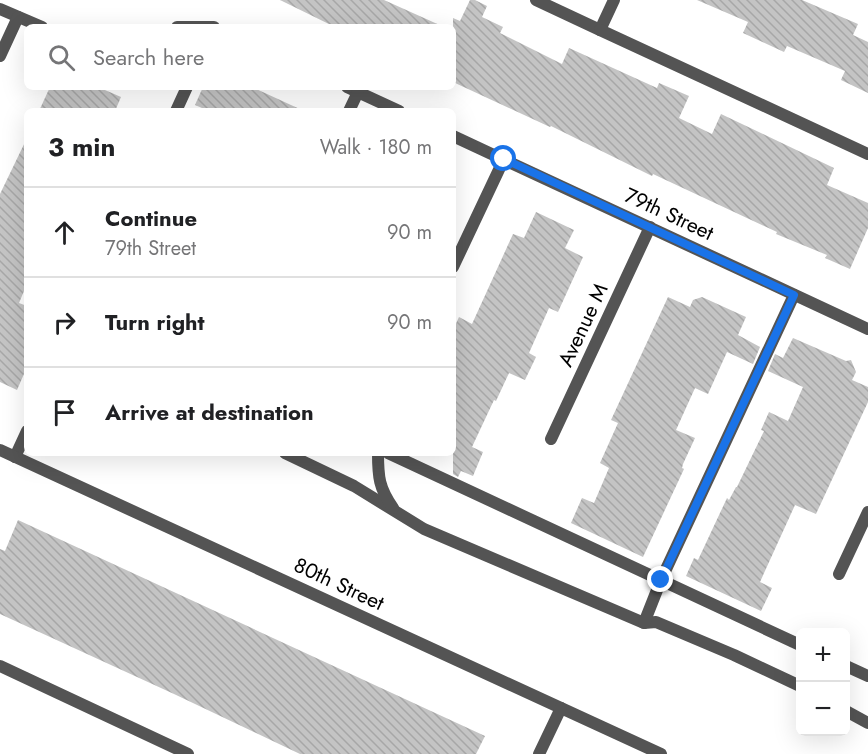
<!DOCTYPE html>
<html lang="en">
<head>
<meta charset="utf-8">
<style>
	:root { --surface:#fff; --page:#f2f2f2; --text:#202124; --muted:#757577; --line:#e0e0e0 }
	body { margin:0; font-family:Jost,sans-serif; background:var(--page); color:var(--text) }
	.controls { position:absolute; right:18px; bottom:18px; display:grid; overflow:hidden; border-radius:9px; box-shadow:0 6px 24px #0002 }
	.controls button { width:54px; height:54px; display:grid; place-items:center; padding:0; border:0; border-bottom:2px solid var(--line); background:var(--surface); color:var(--text); font:30px sans-serif }
	.stop { position:absolute; width:18px; height:18px; margin:-14px; border:4px solid #1a73e8; border-radius:50%; background:#fff }
	.stop.end { background:#1a73e8; border-color:#fff; box-shadow:0 2px 6px #0008 }
	.list { margin:0; padding:0; list-style:none }
	h2 { display:flex; justify-content:space-between; align-items:center; height:78px; margin:0; padding:0 24px; font-size:26px }
	h2 small { font-size:20px; font-weight:400; color:var(--muted) }
	.list li { display:grid; grid-template-columns:39px 1fr auto; gap:18px; align-items:center; box-sizing:border-box; height:90px; padding:0 24px; border-top:2px solid var(--line) }
	.list b { display:block; font-size:22px; white-space:nowrap }
	.list p { margin:0; font-size:20px; white-space:nowrap; color:var(--muted) }
	.list em { font-size:20px; font-style:normal; color:var(--muted) }
	.icon { flex:none; width:33px; height:33px; fill:none; stroke:currentColor; stroke-width:2; stroke-linecap:round; stroke-linejoin:round }
	.map { position:relative; flex:none; width:868px; height:754px; overflow:hidden }
	.search { position:absolute; background:var(--surface); box-shadow:0 6px 24px #0002; left:24px; top:24px; width:432px; height:66px; display:flex; align-items:center; gap:15px; box-sizing:border-box; padding:0 21px; border-radius:9px; color:var(--muted); font-size:22px }
	.panel { position:absolute; background:var(--surface); box-shadow:0 6px 24px #0002; left:24px; top:108px; width:432px; height:348px; border-radius:9px }
	.map>svg:first-child { display:block }
</style>
</head>
<body>
<div class="map">
<svg width="868" height="754" viewBox="0 0 868 754">
	<defs>
		<pattern id="building-back-hatch" width="6" height="6" patternUnits="userSpaceOnUse" patternTransform="scale(1.5)"><rect width="6" height="6" fill="#c4c4c4"/><path d="M-1 5l2 2M0 0l6 6M5-1l2 2" fill="none" stroke="#a7a7a7"/></pattern>
	</defs>
	<rect width="100%" height="100%" fill="#fff"/>
	<!-- building -->
	<g fill="url(#building-back-hatch)">
		<polygon points="280,0 384,0 444,27 335,27"/>
		<polygon points="470,0 475,0 487,6 482,17 503,27 500,33 562,64 569,48 657,88 659,83 689,96 679,118 712,134 721,114 834,168 827,185 868,203 868,228 850,269 825,258 827,255 776,234 777,232 653,174 652,176 551,126 550,127 453,82 453,18 460,21"/>
		<polygon points="697,0 802,0 858,24 853,35 868,42 868,93 841,80 845,71 787,46 784,52 743,33 748,22"/>
		<polygon points="50,87 98,87 121,97 115,111 39,111"/>
		<polygon points="203,87 252,87 304,111 209,111 195,105"/>
		<polygon points="27,138 27,284 19,303 27,306 27,367 17,390 0,382 0,194"/>
		<polygon points="536,212 574,230 565,248 583,257 558,312 549,308 529,353 536,357 525,380 509,373 496,401 494,400 472,447 483,452 473,476 461,471 458,477 453,474 453,330 459,317 472,324 513,234 524,238"/>
		<polygon points="668,297 690,307 693,300 702,297 746,317 738,335 760,347 753,364 727,352 708,394 695,388 676,430 695,438 683,464 682,468 684,469 643,557 571,523 582,498 594,503 609,468 600,463 618,423 611,420"/>
		<polygon points="793,338 846,361 851,360 856,372 852,380 868,387 868,402 816,514 795,505 760,582 772,588 761,611 686,576 694,558 698,560 727,498 729,500 736,487 737,487 764,431 761,430 769,412 788,421 803,387 768,371 775,354 783,358"/>
		<polygon points="18,520 485,736 476,754 300,754 174,694 0,614 0,549 5,551"/>
	</g>
	<g fill="none" stroke-linecap="round" stroke-linejoin="round">
		<!-- lane -->
		<g stroke="#545454" stroke-width="12">
			<polyline points="536,0 600,30 614,0"/>
			<polyline points="176,111 187,87"/>
			<polyline points="453,267 504,159"/>
			<polyline points="285,453 354,486 424,529 644,623 656,622 734,655 800,686"/>
			<path d="M378 453C378 477 379 488 393 508"/>
			<polyline points="388,453 800,645"/>
			<polyline points="15,457 27,431"/>
			<polyline points="644,623 661,580 794,295"/>
			<polyline points="0,666 188,754"/>
			<polyline points="846,666 868,676"/>
			<polyline points="846,711 868,723"/>
		</g>
		<!-- street -->
		<g stroke="#545454" stroke-width="12">
			<polyline points="0,9 42,27"/>
			<polyline points="177,27 214,27"/>
			<polyline points="600,30 868,154"/>
			<polyline points="0,56 18,17"/>
			<polyline points="347,87 399,111"/>
			<polyline points="349,111 358,92"/>
			<polyline points="453,136 868,329"/>
			<polyline points="551,439 650,227"/>
			<polyline points="0,450 661,754"/>
			<polyline points="839,574 868,512"/>
			<polyline points="539,754 561,708"/>
		</g>
	</g>
	<g fill="none" stroke-linecap="round" stroke-linejoin="round">
		<!-- route -->
		<polyline stroke="#1a73e8" stroke-width="8" points="504,159 794,295 661,580"/>
	</g>
	<g text-anchor="middle" stroke-width="4.5" stroke-linejoin="round" paint-order="stroke">
		<!-- street labels -->
		<g font-size="21" fill="#000" stroke="#fff">
			<text transform="translate(669 214) rotate(25)" y="7">79th Street</text>
			<text transform="translate(583 325) rotate(-65)" y="7">Avenue M</text>
			<text transform="translate(339 584) rotate(25)" y="7">80th Street</text>
		</g>
	</g>
</svg>
<div class="controls">
<button>+</button>
<button>−</button>
</div>
<div class="stop" style="left:504px;top:159px"></div>
<div class="stop end" style="left:661px;top:580px"></div>
<div class="search"><svg class="icon" aria-label="search" viewBox="0 0 24 24"><circle cx="10" cy="10" r="6"/><path d="M15 15l6 6"/></svg>Search here</div>
<section class="panel">
<h2>3 min<small>Walk · 180 m</small></h2>
<ul class="list">
<li><svg class="icon" aria-label="ahead" viewBox="0 0 24 24"><path d="M12 20V5M6 11l6-6 6 6"/></svg><div><b>Continue</b><p>79th Street</p></div><em>90 m</em></li>
<li><svg class="icon" aria-label="right" viewBox="0 0 24 24"><path d="M7 20v-9h11M14 6l5 5-5 5"/></svg><div><b>Turn right</b></div><em>90 m</em></li>
<li><svg class="icon" aria-label="arrive" viewBox="0 0 24 24"><path d="M6 21V4h12l-3 4 3 4H6"/></svg><div><b>Arrive at destination</b></div></li>
</ul>
</section>
</div>
</body>
</html>
